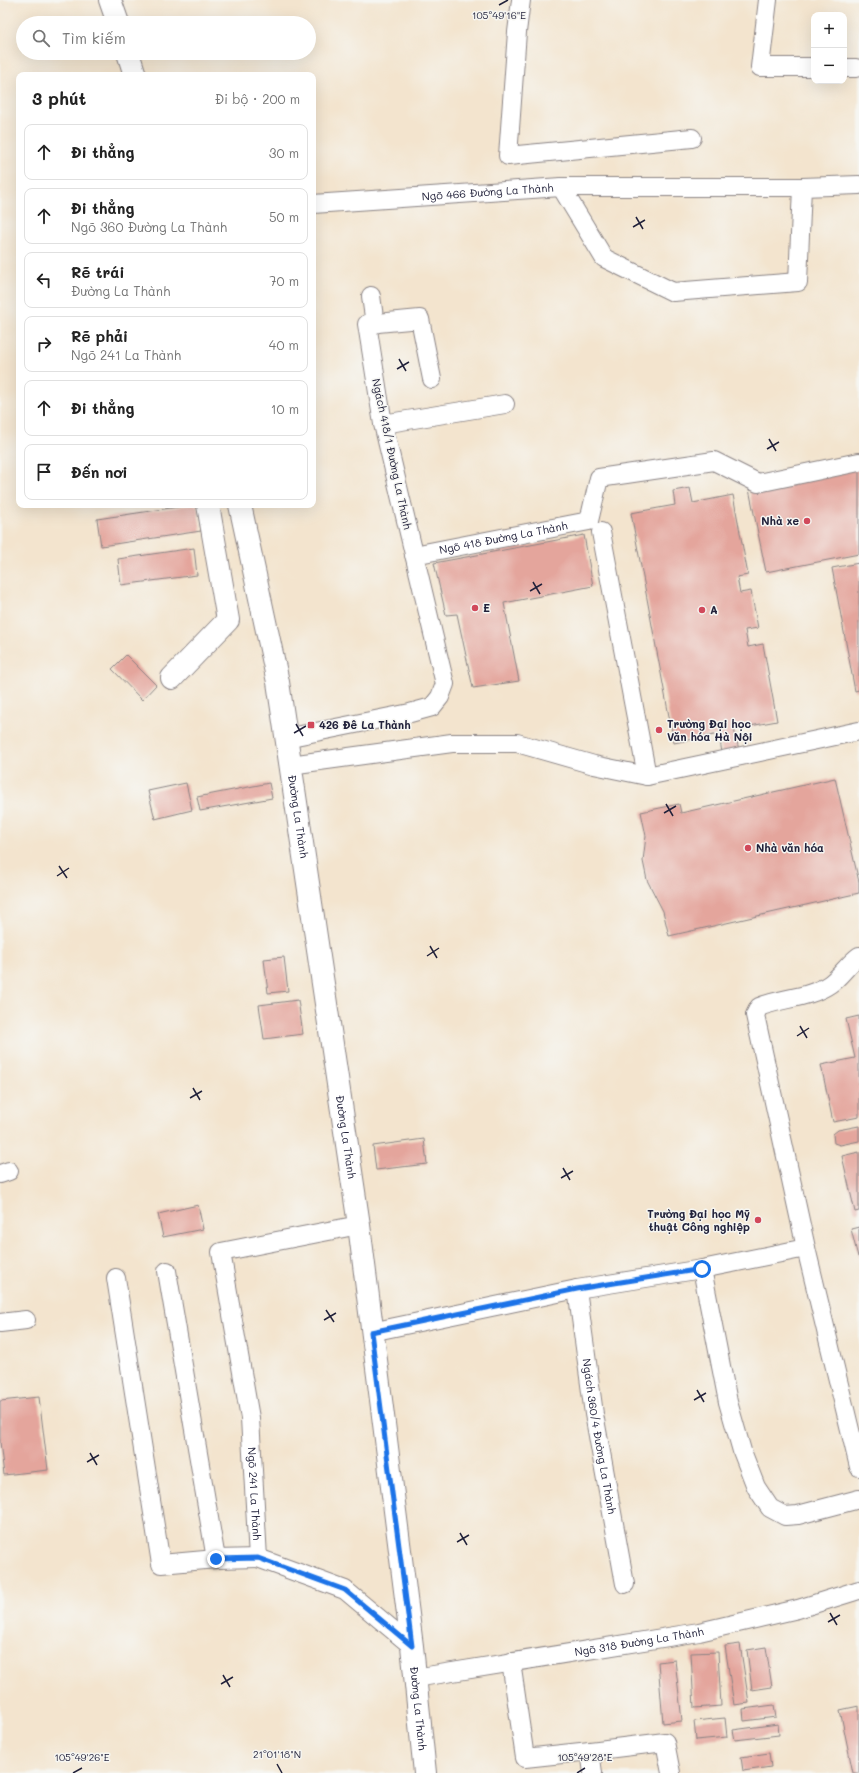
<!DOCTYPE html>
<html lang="vi">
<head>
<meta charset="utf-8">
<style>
	:root { --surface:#fff; --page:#f6f6f6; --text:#222; --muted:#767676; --line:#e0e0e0 }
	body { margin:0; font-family:Mali,sans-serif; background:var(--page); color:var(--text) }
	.controls { position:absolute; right:12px; top:12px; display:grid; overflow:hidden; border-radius:8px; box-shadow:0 4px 16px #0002 }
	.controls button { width:36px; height:36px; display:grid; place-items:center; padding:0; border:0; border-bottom:1px solid var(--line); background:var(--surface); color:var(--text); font:20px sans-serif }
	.stop { position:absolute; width:12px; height:12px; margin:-9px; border:3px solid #1a73e8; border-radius:50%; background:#fff }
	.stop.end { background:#1a73e8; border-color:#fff; box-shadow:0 1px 4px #0008 }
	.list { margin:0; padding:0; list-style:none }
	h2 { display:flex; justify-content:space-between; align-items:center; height:52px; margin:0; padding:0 16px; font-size:17px }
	h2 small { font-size:13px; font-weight:400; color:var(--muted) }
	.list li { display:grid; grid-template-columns:26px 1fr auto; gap:12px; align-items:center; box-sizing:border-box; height:56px; margin:0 8px 8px; padding:0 8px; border:1px solid var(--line); border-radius:8px }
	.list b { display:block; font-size:15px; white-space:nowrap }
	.list p { margin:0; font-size:13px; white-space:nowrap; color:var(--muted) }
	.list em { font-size:13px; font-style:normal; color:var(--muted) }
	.icon { flex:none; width:22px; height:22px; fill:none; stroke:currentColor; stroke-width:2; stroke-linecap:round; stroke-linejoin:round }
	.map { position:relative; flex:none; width:859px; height:1773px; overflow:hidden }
	.search { position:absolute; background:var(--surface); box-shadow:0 4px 16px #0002; left:16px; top:16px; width:300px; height:44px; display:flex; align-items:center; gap:10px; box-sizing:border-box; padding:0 14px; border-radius:22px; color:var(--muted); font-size:15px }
	.panel { position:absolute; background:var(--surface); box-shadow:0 4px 16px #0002; left:16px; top:72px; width:300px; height:436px; border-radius:8px }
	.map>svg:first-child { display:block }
</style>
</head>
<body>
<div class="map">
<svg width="859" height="1773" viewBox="0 0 859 1773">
	<rect width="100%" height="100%" fill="#f6f6f2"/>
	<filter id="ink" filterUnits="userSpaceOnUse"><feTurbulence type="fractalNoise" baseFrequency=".025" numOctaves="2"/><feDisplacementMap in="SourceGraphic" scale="8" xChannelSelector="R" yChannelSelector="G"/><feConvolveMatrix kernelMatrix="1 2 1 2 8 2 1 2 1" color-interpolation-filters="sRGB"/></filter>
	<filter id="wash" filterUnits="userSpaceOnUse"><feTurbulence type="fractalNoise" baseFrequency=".012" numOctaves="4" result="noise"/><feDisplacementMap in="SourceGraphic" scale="16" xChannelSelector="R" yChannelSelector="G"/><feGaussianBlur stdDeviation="0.9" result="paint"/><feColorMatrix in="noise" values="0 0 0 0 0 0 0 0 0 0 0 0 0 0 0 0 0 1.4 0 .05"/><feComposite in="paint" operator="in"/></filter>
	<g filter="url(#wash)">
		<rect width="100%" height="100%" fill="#f3e4ce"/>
		<g id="blocks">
			<!-- building -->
			<g fill="#e4a59c">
				<polygon points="859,467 859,554 766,572 749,489"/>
				<polygon points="690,488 693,503 733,495 748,575 737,577 740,593 751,591 758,628 745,630 748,647 763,644 777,721 734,729 739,750 722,753 719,734 674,743 631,513 675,505 673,491"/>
				<polygon points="191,505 197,505 201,531 101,546 97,519"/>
				<polygon points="584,535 593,586 504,603 519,681 473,688 457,614 446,615 434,563"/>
				<polygon points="194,548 197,575 121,585 118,559"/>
				<polygon points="859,563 859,690 855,691 832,568"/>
				<polygon points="126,655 156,685 142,700 112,669"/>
				<polygon points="835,778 859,882 859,893 669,936 663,911 647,880 643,861 646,836 641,812 679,804 681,813"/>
				<polygon points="186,783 192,810 155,819 148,791"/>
				<polygon points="269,783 272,798 200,811 197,797"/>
				<polygon points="284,957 288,991 268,993 264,959"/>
				<polygon points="298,1000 303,1034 264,1039 259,1005"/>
				<polygon points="859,1016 859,1117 833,1122 821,1065 855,1058 846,1019"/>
				<polygon points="859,1126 859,1141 840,1145 834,1143 833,1134 838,1130"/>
				<polygon points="424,1139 427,1164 376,1170 373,1146"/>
				<polygon points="859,1152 859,1211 855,1212 842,1156"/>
				<polygon points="198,1205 203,1229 163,1237 158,1214"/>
				<polygon points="859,1227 859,1257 858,1257 851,1229"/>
				<polygon points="39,1397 48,1470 4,1475 0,1442 0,1401"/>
				<polygon points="740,1644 749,1703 734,1705 725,1646"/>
				<polygon points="766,1647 772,1687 752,1690 747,1650"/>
				<polygon points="718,1652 721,1706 694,1708 691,1653"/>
				<polygon points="675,1660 682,1721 663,1723 658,1662"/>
				<polygon points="774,1705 776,1717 744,1721 743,1709"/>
				<polygon points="859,1706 859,1773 853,1773 840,1710"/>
				<polygon points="725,1718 727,1737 696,1740 694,1721"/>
				<polygon points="778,1724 779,1735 735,1740 733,1730"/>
				<polygon points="769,1753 771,1767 743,1771 741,1757"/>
			</g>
		</g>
	</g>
	<g filter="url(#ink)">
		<use href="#blocks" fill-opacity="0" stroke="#8a8384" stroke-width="1"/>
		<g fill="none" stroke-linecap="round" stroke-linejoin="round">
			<!-- service casing -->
			<g stroke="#8a8384" stroke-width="20">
				<g id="service">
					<polyline points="521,0 517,32 508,156 692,138"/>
					<polyline points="768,0 760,67 814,67"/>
					<polyline points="844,68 856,68"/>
					<polyline points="561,187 802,187"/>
					<path id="s1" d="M313 204 561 187 604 258 673 292 798 282 802 187 859 185"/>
					<polyline points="371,296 375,324"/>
					<polyline points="383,424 505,404"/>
					<polyline points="601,532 647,776"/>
					<path id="s2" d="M414 555 589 521 599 478 714 461 758 483 859 462"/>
					<polyline points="286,738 410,713 432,707 440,697 445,684 383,424 367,324 420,319 432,379"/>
					<polyline points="290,765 452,743 517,743 594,765 647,776 859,731"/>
					<path d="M859 956C848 964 841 976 830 984 810 998 781 998 759 1007L755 1015 806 1248 859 1467"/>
					<polyline points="0,1174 9,1171"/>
					<path id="s3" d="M359 1225 221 1252 250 1418 258 1558 345 1590 412 1646"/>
					<polyline points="702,1269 728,1402 742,1451 756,1487 770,1508 785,1516 798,1515 859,1499"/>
					<polyline points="167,1271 216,1559 258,1558"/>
					<polyline points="116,1278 161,1564 216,1559"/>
					<path id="s4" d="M577 1289 594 1414 625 1584"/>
					<polyline points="0,1323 26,1320"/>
					<polyline points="371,1332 577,1289 702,1269 806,1248"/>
					<polyline points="511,1662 525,1758 590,1751 593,1773"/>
					<path id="s5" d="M415 1678 699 1632 798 1609 859 1590"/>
					<polyline points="590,1751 665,1742 671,1773"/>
				</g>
			</g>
			<!-- minor casing -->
			<g stroke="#8a8384" stroke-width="24">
				<polyline id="minor" points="172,678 228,620 208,505"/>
			</g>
			<!-- tertiary casing -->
			<g stroke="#8a8384" stroke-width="24">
				<g id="tertiary">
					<polyline points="110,0 118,23"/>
					<polyline points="128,53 135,75"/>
					<path id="s6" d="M240 505 278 682 359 1225 412 1646 425 1773"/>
				</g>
			</g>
			<!-- service -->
			<use href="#service" stroke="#fff" stroke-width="18"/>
			<!-- minor -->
			<use href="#minor" stroke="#fff" stroke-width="22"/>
			<!-- tertiary -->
			<use href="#tertiary" stroke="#fff" stroke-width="22"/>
		</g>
	</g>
	<g fill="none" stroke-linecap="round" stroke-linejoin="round" filter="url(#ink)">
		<!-- route -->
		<polyline stroke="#1a73e8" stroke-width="5" points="216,1559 258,1558 345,1590 412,1646 371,1332 577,1289 702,1269"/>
	</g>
	<!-- ticks -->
	<path fill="none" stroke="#22223b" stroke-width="1.5" d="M499 5 508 0M636 217 643 229M633 227 645 220M399 359 406 371M397 369 409 362M769 439 776 451M767 449 779 442M533 582 540 594M530 591 542 584M296 724 303 736M294 733 306 726M666 804 673 816M664 813 676 806M59 866 67 878M57 876 69 868M430 946 437 958M427 956 439 948M800 1026 807 1038M797 1036 809 1028M193 1088 200 1100M190 1098 202 1091M563 1168 570 1180M561 1178 573 1171M326 1310 334 1322M324 1320 336 1313M697 1390 704 1402M694 1400 706 1393M90 1453 97 1465M87 1462 99 1455M460 1533 467 1545M457 1542 469 1535M830 1613 837 1625M828 1622 840 1615M223 1675 230 1687M221 1684 233 1677M277 1764 282 1773M73 1773 82 1768M577 1773 585 1768"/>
	<!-- markers -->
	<g fill="#d1495b" stroke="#f6f6f2" stroke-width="1.5">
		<circle cx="807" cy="521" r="4"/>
		<circle cx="475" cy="608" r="4"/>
		<circle cx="702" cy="610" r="4"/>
		<rect x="307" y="721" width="8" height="8" rx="2"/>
		<circle cx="659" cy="730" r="4"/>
		<circle cx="748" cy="848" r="4"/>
		<circle cx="758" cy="1220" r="4"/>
	</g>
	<g text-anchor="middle" stroke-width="3" stroke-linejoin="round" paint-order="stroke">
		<!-- street labels -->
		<g font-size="11" fill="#22223b" stroke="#f6f6f2">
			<text dy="4" stroke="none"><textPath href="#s1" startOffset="175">Ngõ 466 Đường La Thành</textPath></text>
			<text transform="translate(392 454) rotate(78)" y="4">Ngách 418/1 Đường La Thành</text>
			<text dy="4" stroke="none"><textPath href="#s2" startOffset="91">Ngõ 418 Đường La Thành</textPath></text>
			<text dy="4" stroke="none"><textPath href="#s6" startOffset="317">Đường La Thành</textPath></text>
			<text dy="4" stroke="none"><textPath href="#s6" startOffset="641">Đường La Thành</textPath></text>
			<text dy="4" stroke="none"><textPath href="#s4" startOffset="149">Ngách 360/4 Đường La Thành</textPath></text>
			<text dy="4" stroke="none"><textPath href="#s3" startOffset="385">Ngõ 241 La Thành</textPath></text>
			<text dy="4" stroke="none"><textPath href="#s5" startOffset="227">Ngõ 318 Đường La Thành</textPath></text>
			<text dy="4" stroke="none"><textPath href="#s6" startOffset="1217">Đường La Thành</textPath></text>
		</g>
		<!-- poi labels -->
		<g font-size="11" font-weight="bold" fill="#22223b" stroke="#f6f6f2" text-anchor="start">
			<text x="799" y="525" text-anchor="end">Nhà xe</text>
			<text x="483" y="612">E</text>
			<text x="710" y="614">A</text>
			<text x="667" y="728">Trường Đại học<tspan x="667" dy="13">Văn hóa Hà Nội</tspan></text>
			<text x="319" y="729">426 Đê La Thành</text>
			<text x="756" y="852">Nhà văn hóa</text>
			<text x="750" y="1218" text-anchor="end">Trường Đại học Mỹ<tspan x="750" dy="13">thuật Công nghiệp</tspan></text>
		</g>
	</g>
	<g font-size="10" text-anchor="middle" fill="#22223b" stroke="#f6f6f2" stroke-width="3" stroke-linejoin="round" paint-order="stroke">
		<text x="499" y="19">105°49'16"E</text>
		<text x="277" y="1758">21°01'18"N</text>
		<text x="82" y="1761">105°49'26"E</text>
		<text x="585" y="1761">105°49'28"E</text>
	</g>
</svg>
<div class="controls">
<button>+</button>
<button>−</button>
</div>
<div class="stop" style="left:702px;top:1269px"></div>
<div class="stop end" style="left:216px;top:1559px"></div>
<div class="search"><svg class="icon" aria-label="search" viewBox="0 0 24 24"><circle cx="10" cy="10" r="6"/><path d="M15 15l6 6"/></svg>Tìm kiếm</div>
<section class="panel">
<h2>3 phút<small>Đi bộ · 200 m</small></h2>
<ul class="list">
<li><svg class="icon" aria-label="ahead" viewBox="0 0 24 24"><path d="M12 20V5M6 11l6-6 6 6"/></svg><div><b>Đi thẳng</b></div><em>30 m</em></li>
<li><svg class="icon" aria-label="ahead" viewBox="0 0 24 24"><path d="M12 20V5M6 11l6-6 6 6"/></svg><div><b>Đi thẳng</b><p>Ngõ 360 Đường La Thành</p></div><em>50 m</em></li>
<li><svg class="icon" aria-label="left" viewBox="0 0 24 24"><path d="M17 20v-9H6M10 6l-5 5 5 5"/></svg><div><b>Rẽ trái</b><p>Đường La Thành</p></div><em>70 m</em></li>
<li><svg class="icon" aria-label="right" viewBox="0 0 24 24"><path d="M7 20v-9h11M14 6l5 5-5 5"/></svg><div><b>Rẽ phải</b><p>Ngõ 241 La Thành</p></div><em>40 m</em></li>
<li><svg class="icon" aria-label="ahead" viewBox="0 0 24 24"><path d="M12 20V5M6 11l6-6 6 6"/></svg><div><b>Đi thẳng</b></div><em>10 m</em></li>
<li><svg class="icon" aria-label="arrive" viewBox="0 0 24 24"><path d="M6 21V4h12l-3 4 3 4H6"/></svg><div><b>Đến nơi</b></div></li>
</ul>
</section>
</div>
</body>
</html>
